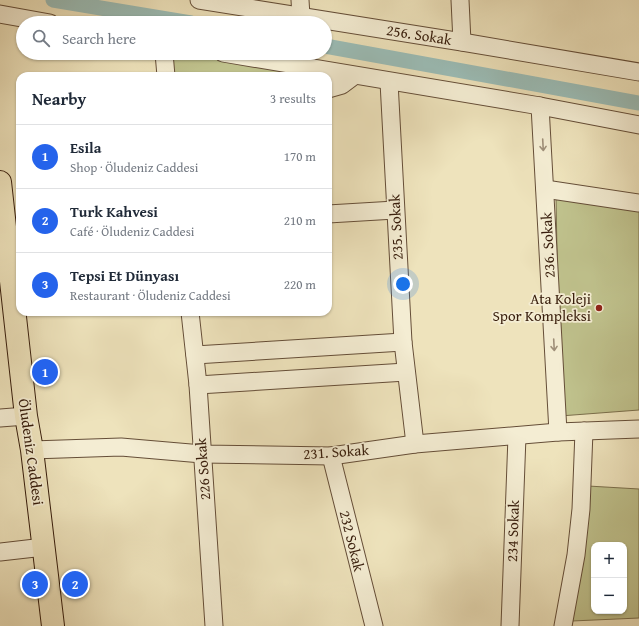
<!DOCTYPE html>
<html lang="en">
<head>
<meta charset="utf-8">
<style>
	:root { --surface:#fff; --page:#f2f2f3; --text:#1f2937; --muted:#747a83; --line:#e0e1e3; --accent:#2563eb }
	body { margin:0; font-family:"Gentium Book Plus",serif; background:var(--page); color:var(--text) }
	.controls { position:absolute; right:12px; bottom:12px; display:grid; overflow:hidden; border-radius:8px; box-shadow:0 1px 3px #0004 }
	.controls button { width:36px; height:36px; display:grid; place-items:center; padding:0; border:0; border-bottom:1px solid var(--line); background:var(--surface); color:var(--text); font:20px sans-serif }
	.you { position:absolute; left:403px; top:284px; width:14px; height:14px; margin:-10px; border:3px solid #fff; border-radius:50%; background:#1a73e8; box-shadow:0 0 0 6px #1a73e833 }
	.badge { display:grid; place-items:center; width:26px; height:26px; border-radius:50%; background:var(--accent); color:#fff; font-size:13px; font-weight:700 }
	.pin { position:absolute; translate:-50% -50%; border:2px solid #fff; box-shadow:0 1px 4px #0006 }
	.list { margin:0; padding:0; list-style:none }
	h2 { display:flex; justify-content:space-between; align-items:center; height:52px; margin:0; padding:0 16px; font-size:17px }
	h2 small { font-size:13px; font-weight:400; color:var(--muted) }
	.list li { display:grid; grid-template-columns:26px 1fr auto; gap:12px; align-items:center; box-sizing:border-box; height:64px; padding:0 16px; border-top:1px solid var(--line) }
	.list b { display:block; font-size:15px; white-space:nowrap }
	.list p { margin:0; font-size:13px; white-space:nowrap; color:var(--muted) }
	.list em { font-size:13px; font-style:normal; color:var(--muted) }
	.icon { flex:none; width:22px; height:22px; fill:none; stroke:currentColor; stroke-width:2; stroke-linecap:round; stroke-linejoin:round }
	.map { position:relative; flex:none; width:639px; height:626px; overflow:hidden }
	.search { position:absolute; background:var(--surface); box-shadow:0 1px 3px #0004; left:16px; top:16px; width:316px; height:44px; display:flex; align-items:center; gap:10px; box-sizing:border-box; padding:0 14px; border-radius:22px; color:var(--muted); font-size:15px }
	.panel { position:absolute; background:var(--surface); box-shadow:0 1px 3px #0004; left:16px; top:72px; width:316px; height:244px; border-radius:12px }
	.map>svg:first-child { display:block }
</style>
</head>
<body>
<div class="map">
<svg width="639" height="626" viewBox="0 0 639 626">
	<rect width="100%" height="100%" fill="#eee3bc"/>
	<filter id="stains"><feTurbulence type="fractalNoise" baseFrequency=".005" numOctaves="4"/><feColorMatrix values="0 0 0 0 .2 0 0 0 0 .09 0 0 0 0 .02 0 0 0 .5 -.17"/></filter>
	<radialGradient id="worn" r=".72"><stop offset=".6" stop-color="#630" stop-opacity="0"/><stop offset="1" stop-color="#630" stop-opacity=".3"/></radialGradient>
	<!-- green -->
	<g fill="#bfc18c" stroke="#7b6f4c" fill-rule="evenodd">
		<polygon points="171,53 181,53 307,76 173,76"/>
		<polygon points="556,198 639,207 639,410 560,416"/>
		<path d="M588 486 639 489V618L572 621ZM594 545H624V611H594Z"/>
	</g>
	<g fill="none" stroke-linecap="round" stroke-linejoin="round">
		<!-- canal -->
		<g stroke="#9bbdb7" stroke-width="15">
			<polyline points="53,0 191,23"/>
			<polyline points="325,46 639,103"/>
		</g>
		<!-- minor casing -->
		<g stroke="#654e38" stroke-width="19">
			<g id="minor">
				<polyline points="199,0 462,42 639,72"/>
				<polyline points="300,0 301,16"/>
				<polyline points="460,0 462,42"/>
				<polyline points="0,14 50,23"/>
				<polyline points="164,53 166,76"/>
				<polyline points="223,53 540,106 639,125"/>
				<polyline points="389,82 403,342 415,444"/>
				<polyline points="328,89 342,85 354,76"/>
				<polyline points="540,106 558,432"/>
				<polyline points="545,189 639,203"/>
				<polyline points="328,214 395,210"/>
				<polyline points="190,312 198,385 214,626"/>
				<polyline points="195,355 403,342"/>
				<polyline points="198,385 406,372"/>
				<polyline points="0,418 26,416"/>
				<polyline points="32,450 121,447 202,454 331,456 415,444 558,432 639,429"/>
				<polyline points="331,456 374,626"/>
				<polyline points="0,552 44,547"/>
				<polyline points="510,626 517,436"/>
				<polyline points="563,626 576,555 581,509 584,431"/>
			</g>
		</g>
		<!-- major casing -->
		<g stroke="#371d0c" stroke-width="24">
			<polyline id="major" points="0,182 26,416 32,450 53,626"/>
		</g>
		<!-- minor -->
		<use href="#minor" stroke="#f4edd3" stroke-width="17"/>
		<!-- major -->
		<use href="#major" stroke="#eee3bc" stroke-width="22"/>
	</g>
	<!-- one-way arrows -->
	<defs><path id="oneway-shaft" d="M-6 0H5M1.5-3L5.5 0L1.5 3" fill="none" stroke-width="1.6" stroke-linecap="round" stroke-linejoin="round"/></defs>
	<g stroke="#9f8f79">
		<use href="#oneway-shaft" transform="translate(543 145) rotate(87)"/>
		<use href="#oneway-shaft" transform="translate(554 345) rotate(87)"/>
	</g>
	<!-- markers -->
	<circle fill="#8f2418" stroke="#f4edd3" stroke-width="1.5" cx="599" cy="308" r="4"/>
	<g text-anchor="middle" stroke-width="3.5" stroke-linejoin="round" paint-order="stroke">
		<!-- street labels -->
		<g font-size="15" fill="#371d0c" stroke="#f4edd3">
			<text transform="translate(419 35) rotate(9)" y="5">256. Sokak</text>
			<text transform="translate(396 227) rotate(-93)" y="5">235. Sokak</text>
			<text transform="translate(548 245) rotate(-93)" y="5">236. Sokak</text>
			<text transform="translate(31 452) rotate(82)" y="5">Öludeniz Caddesi</text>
			<text transform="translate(336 452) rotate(-4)" y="5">231. Sokak</text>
			<text transform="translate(203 469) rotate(-94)" y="5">226 Sokak</text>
			<text transform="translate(513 531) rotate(-88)" y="5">234 Sokak</text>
			<text transform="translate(352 541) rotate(76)" y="5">232 Sokak</text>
		</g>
		<!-- poi labels -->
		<g font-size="15" fill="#371d0c" stroke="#f4edd3" text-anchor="end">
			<text x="591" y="304">Ata Koleji<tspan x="591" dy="17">Spor Kompleksi</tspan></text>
		</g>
	</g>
	<rect width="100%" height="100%" filter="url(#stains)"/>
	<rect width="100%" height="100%" fill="url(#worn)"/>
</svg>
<div class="controls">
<button>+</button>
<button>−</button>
</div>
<div class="you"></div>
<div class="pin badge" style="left:45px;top:372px">1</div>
<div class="pin badge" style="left:75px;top:584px">2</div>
<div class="pin badge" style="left:35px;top:584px">3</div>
<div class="search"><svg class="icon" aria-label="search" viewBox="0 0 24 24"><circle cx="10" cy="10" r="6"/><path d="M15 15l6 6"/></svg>Search here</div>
<section class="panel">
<h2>Nearby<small>3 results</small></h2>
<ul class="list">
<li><span class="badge">1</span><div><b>Esila</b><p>Shop · Öludeniz Caddesi</p></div><em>170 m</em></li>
<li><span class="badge">2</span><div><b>Turk Kahvesi</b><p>Café · Öludeniz Caddesi</p></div><em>210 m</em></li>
<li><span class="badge">3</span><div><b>Tepsi Et Dünyası</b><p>Restaurant · Öludeniz Caddesi</p></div><em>220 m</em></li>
</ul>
</section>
</div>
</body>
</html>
